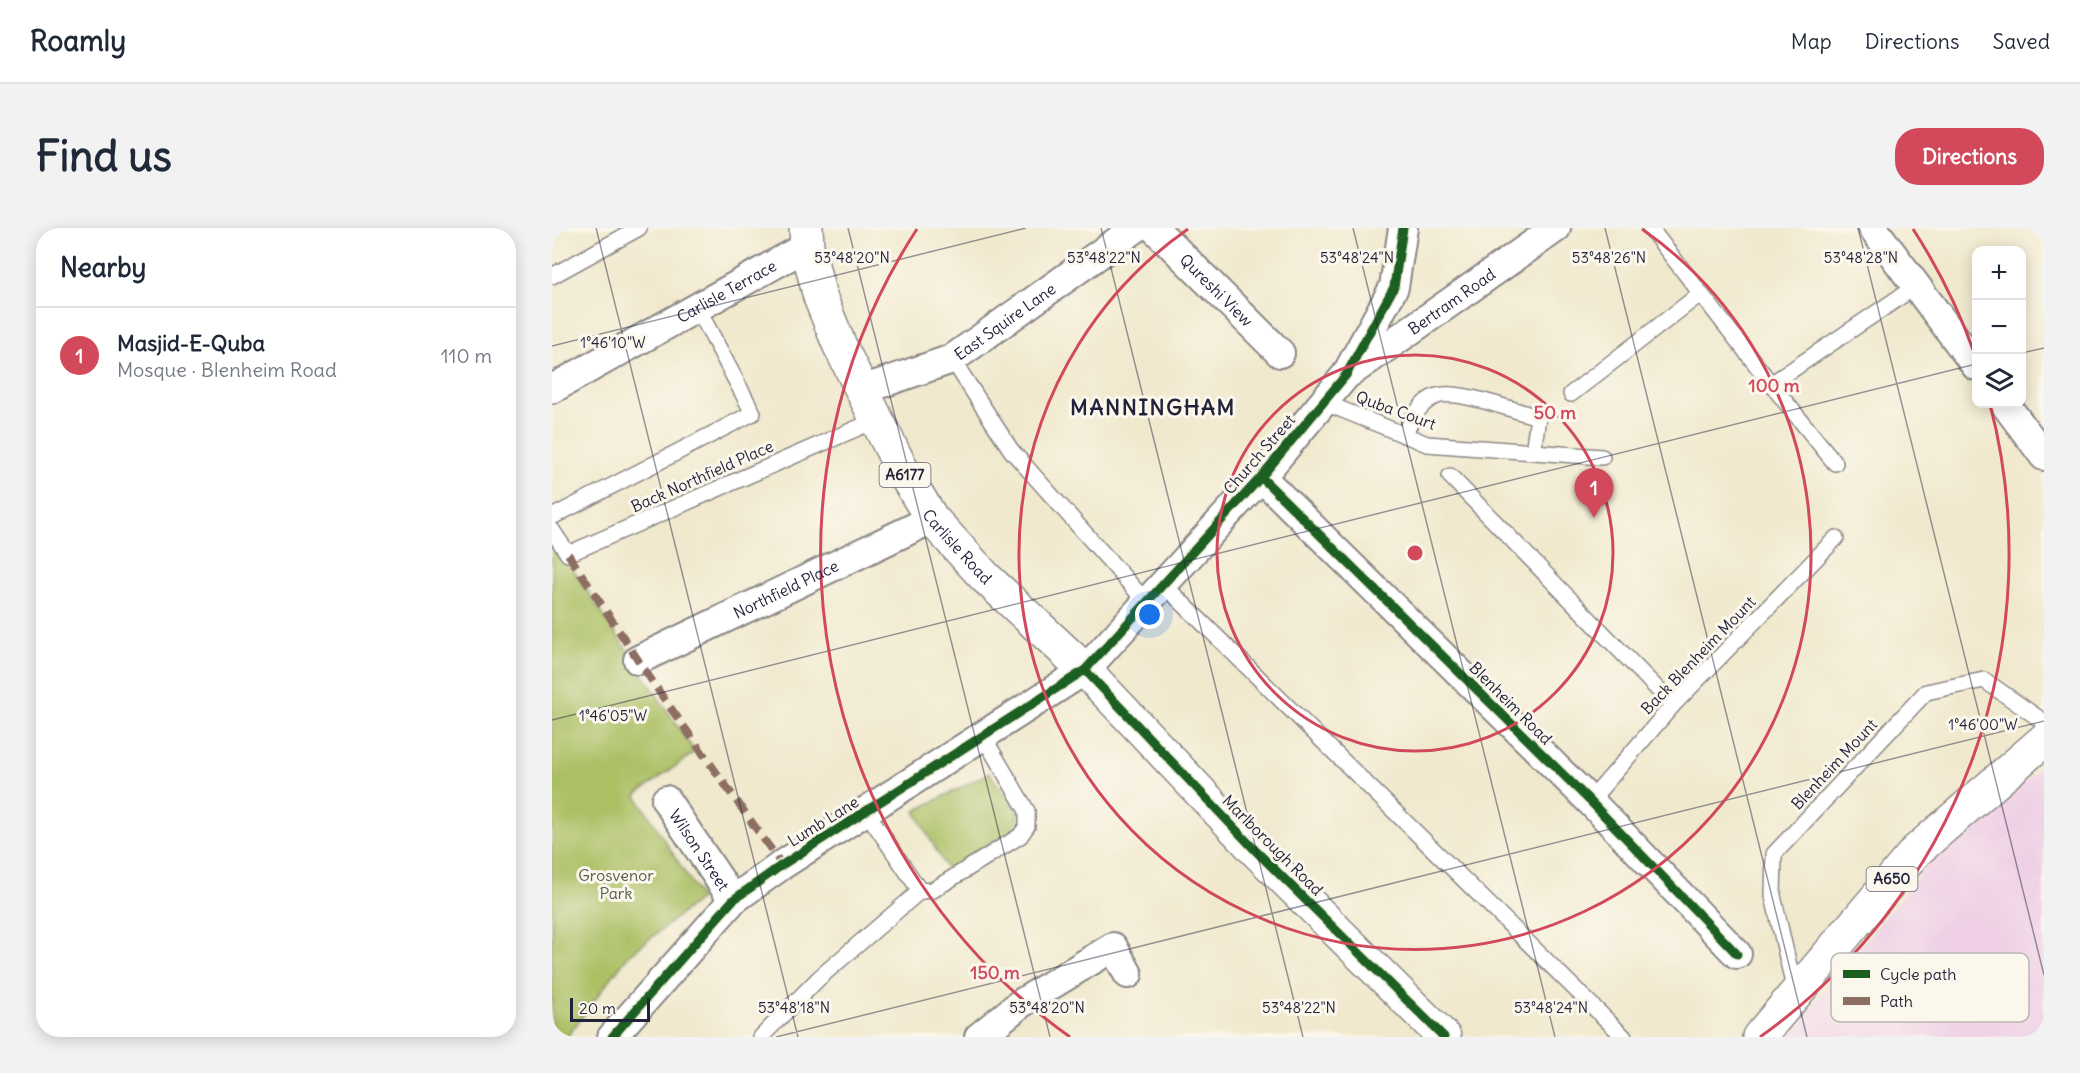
<!DOCTYPE html>
<html lang="en">
<head>
<meta charset="utf-8">
<style>
	:root { --surface:#fff; --page:#f2f2f3; --text:#1f2937; --muted:#747a83; --line:#e0e1e3; --accent:#d1495b }
	body { margin:0; font-family:Delius,sans-serif; background:var(--page); color:var(--text) }
	.controls { position:absolute; right:18px; top:18px; display:grid; overflow:hidden; border-radius:12px; box-shadow:0 3px 15px #0003 }
	.controls button { width:54px; height:54px; display:grid; place-items:center; padding:0; border:0; border-bottom:2px solid var(--line); background:var(--surface); color:var(--text); font:30px sans-serif }
	.scale { position:absolute; left:18px; bottom:15px; width:80px; box-sizing:border-box; padding-left:6px; border:3px solid #22223b; border-top:0; font-size:16px; line-height:21px; white-space:nowrap; color:#22223b; -webkit-text-stroke:4px #fbf7ec; paint-order:stroke }
	.you { position:absolute; left:598px; top:387px; width:21px; height:21px; margin:-15px; border:4px solid #fff; border-radius:50%; background:#1a73e8; box-shadow:0 0 0 9px #1a73e833 }
	.badge { display:grid; place-items:center; width:39px; height:39px; border-radius:50%; background:var(--accent); color:#fff; font-size:20px; font-weight:700 }
	.pin { position:absolute; translate:-50% -50px; filter:drop-shadow(0 2px 3px #0008) }
	.pin::after { content:''; position:absolute; top:32px; width:21px; height:18px; background:inherit; clip-path:polygon(0 0,100% 0,50% 100%) }
	.list { margin:0; padding:0; list-style:none }
	h2 { display:flex; justify-content:space-between; align-items:center; height:78px; margin:0; padding:0 24px; font-size:26px }
	h2 small { font-size:20px; font-weight:400; color:var(--muted) }
	.list li { display:grid; grid-template-columns:39px 1fr auto; gap:18px; align-items:center; box-sizing:border-box; height:96px; padding:0 24px; border-top:2px solid var(--line) }
	.list b { display:block; font-size:22px; white-space:nowrap }
	.list p { margin:0; font-size:20px; white-space:nowrap; color:var(--muted) }
	.list em { font-size:20px; font-style:normal; color:var(--muted) }
	.icon { flex:none; width:33px; height:33px; fill:none; stroke:currentColor; stroke-width:2; stroke-linecap:round; stroke-linejoin:round }
	.map { position:relative; flex:none; width:1492px; height:809px; overflow:hidden; border-radius:24px }
	header { display:flex; align-items:center; gap:36px; box-sizing:border-box; height:84px; padding:0 30px; background:var(--surface); border-bottom:2px solid var(--line) }
	header strong { font-size:28px }
	nav { display:flex; gap:33px; margin-inline-start:auto; font-size:21px }
	.intro { display:flex; align-items:center; justify-content:space-between; box-sizing:border-box; height:144px; padding:0 36px }
	h1 { margin:0; font-size:42px }
	.button { padding:15px 27px; border-radius:24px; background:var(--accent); color:#fff; font-size:21px; font-weight:700 }
	main { display:flex; gap:36px; padding:0 36px }
	aside { flex:1; background:var(--surface); border-radius:24px; box-shadow:0 3px 15px #0003 }
	.map>svg:first-child { display:block }
</style>
</head>
<body>
<header>
<strong>Roamly</strong>
<nav><a>Map</a><a>Directions</a><a>Saved</a></nav>
</header>
<div class="intro"><h1>Find us</h1><a class="button">Directions</a></div>
<main>
<aside>
<h2>Nearby<small></small></h2>
<ul class="list">
<li><span class="badge">1</span><div><b>Masjid-E-Quba</b><p>Mosque · Blenheim Road</p></div><em>110 m</em></li>
</ul>
</aside>
<div class="map">
<svg width="1492" height="809" viewBox="0 0 1492 809">
	<rect width="100%" height="100%" fill="#fbf7ec"/>
	<filter id="ink" filterUnits="userSpaceOnUse"><feTurbulence type="fractalNoise" baseFrequency=".0167" numOctaves="2"/><feDisplacementMap in="SourceGraphic" scale="12" xChannelSelector="R" yChannelSelector="G"/><feConvolveMatrix kernelMatrix="1 2 1 2 8 2 1 2 1" color-interpolation-filters="sRGB"/></filter>
	<filter id="wash" filterUnits="userSpaceOnUse"><feTurbulence type="fractalNoise" baseFrequency=".008" numOctaves="4" result="noise"/><feDisplacementMap in="SourceGraphic" scale="24" xChannelSelector="R" yChannelSelector="G"/><feGaussianBlur stdDeviation="1.35" result="paint"/><feColorMatrix in="noise" values="0 0 0 0 0 0 0 0 0 0 0 0 0 0 0 0 0 1.4 0 .05"/><feComposite in="paint" operator="in"/></filter>
	<g filter="url(#wash)">
		<rect width="100%" height="100%" fill="#f1e9ce"/>
		<!-- built -->
		<polygon fill="#efd0e6" points="1492,537 1492,809 1235,809 1379,632"/>
		<!-- green -->
		<g fill="#abbf64" stroke="#667050" stroke-width="1.5">
			<polygon points="0,318 8,322 143,524 84,567 149,670 75,729 15,809 0,809"/>
			<polygon points="437,545 466,583 464,601 395,642 363,583"/>
		</g>
	</g>
	<g filter="url(#ink)">
		<g fill="none" stroke-linecap="round" stroke-linejoin="round">
			<!-- service casing -->
			<g stroke="#8a8684" stroke-width="18">
				<g id="service">
					<polyline points="1098,0 1219,156 1283,235"/>
					<polyline points="0,48 87,0"/>
					<polyline points="400,131 459,222 595,375"/>
					<polyline points="1219,156 1364,58"/>
					<polyline points="1019,166 1148,66"/>
					<polyline points="771,174 875,216 1050,229"/>
					<path d="M852 207C860 192 868 173 885 168 906 161 963 183 986 189L981 224"/>
					<polyline points="898,248 1121,477"/>
					<polyline points="0,289 201,185 145,79"/>
					<polyline points="0,302 16,326 324,192"/>
					<polyline points="611,356 1072,809"/>
					<polyline points="1038,573 1121,477 1284,310"/>
					<polyline points="368,663 381,662 468,608 475,598 475,583 431,508"/>
					<polyline points="1243,764 1221,668 1222,626 1374,464 1432,452 1492,494"/>
					<polyline points="209,809 267,750 368,663 314,583"/>
				</g>
			</g>
			<!-- minor casing -->
			<g stroke="#8a8684" stroke-width="32">
				<g id="minor">
					<path id="s1" d="M602 0 728 125"/>
					<polyline points="1321,0 1424,138"/>
					<path id="s2" d="M799 144 1004 0"/>
					<path id="s3" d="M0 161 255 18"/>
					<path id="s4" d="M310 162 400 131 584 0"/>
					<polyline points="1453,176 1492,228"/>
					<polyline points="709,249 1038,573 1185,726"/>
					<path id="s5" d="M86 432 380 291"/>
					<path id="s6" d="M114 572 181 672"/>
					<polyline points="60,809 181,672 230,637 533,442 709,249 794,147 842,59 851,0"/>
					<polyline points="427,809 468,776 561,719 576,746"/>
				</g>
			</g>
			<!-- primary casing -->
			<g stroke="#8a8684" stroke-width="36">
				<g id="primary">
					<path id="s7" d="M254 0 255 18 268 69 287 116 350 242 380 291 433 349 533 442 704 623 892 809"/>
				</g>
			</g>
			<!-- trunk casing -->
			<g stroke="#8a8684" stroke-width="36">
				<polyline id="trunk" points="1207,809 1364,623 1492,512"/>
			</g>
			<!-- service -->
			<use href="#service" stroke="#fff" stroke-width="15"/>
			<!-- minor -->
			<use href="#minor" stroke="#fff" stroke-width="28"/>
			<!-- primary -->
			<use href="#primary" stroke="#fff" stroke-width="33"/>
			<!-- trunk -->
			<use href="#trunk" stroke="#fff" stroke-width="33"/>
			<!-- quiet -->
			<polyline stroke="#8d6e63" stroke-width="8" stroke-dasharray="15 8" stroke-linecap="butt" points="16,326 108,465 230,637"/>
			<!-- cycleway casing -->
			<g stroke="#fbf7ec" stroke-width="13">
				<g id="cycleway">
					<polyline points="709,249 1038,573 1185,726"/>
					<polyline points="533,442 704,623 892,809"/>
					<polyline points="60,809 181,672 230,637 533,442 709,249 794,147 842,59 851,0"/>
				</g>
			</g>
			<!-- cycleway -->
			<use href="#cycleway" stroke="#1b5e20" stroke-width="9"/>
		</g>
	</g>
	<!-- ticks -->
	<path fill="none" stroke="#22223b" stroke-width="1.5" stroke-opacity="0.45" d="M44 0 246 809M296 0 498 809M549 0 751 809M801 0 1003 809M1053 0 1255 809M1306 0 1492 747M0 118 474 0M1470 125 1492 120M0 492 1424 136M224 809 1492 493"/>
	<!-- distance rings -->
	<g fill="none" stroke="#d1495b" stroke-width="3">
		<circle cx="863" cy="325" r="198"/>
		<path d="M1090 1A396 396 0 1 1 636 1"/>
		<path d="M518 809A594 594 0 0 1 365 1M1361 1A594 594 0 0 1 1423 127M1438 176A594 594 0 0 1 1208 809"/>
	</g>
	<g text-anchor="middle" stroke-width="6" stroke-linejoin="round" paint-order="stroke">
		<!-- shield labels -->
		<g fill="#fbf7ec" stroke="#636270" stroke-width="1.5">
			<rect x="327.5" y="235" width="51" height="24" rx="4.5"/>
			<rect x="1314.5" y="639" width="51" height="24" rx="4.5"/>
		</g>
		<g font-size="15" font-weight="bold" fill="#22223b">
			<text x="353" y="252">A6177</text>
			<text x="1340" y="656">A650</text>
		</g>
		<!-- street labels -->
		<g font-size="16" fill="#22223b" stroke="#fbf7ec">
			<text dy="6" stroke="none"><textPath href="#s3" startOffset="200">Carlisle Terrace</textPath></text>
			<text dy="6" stroke="none"><textPath href="#s1" startOffset="88">Qureshi View</textPath></text>
			<text dy="6" stroke="none"><textPath href="#s2" startOffset="123">Bertram Road</textPath></text>
			<text dy="6" stroke="none"><textPath href="#s4" startOffset="160">East Squire Lane</textPath></text>
			<text transform="translate(844 182) rotate(20)" y="6">Quba Court</text>
			<text transform="translate(707 226) rotate(-49)" y="6">Church Street</text>
			<text transform="translate(150 248) rotate(-24)" y="6">Back Northfield Place</text>
			<text dy="6" stroke="none"><textPath href="#s7" startOffset="357">Carlisle Road</textPath></text>
			<text dy="6" stroke="none"><textPath href="#s5" startOffset="164">Northfield Place</textPath></text>
			<text transform="translate(1146 427) rotate(-46)" y="6">Back Blenheim Mount</text>
			<text transform="translate(959 475) rotate(45)" y="6">Blenheim Road</text>
			<text transform="translate(1282 536) rotate(-47)" y="6">Blenheim Mount</text>
			<text transform="translate(271 593) rotate(-32)" y="6">Lumb Lane</text>
			<text transform="translate(721 617) rotate(45)" y="6">Marlborough Road</text>
			<text dy="6" stroke="none"><textPath href="#s6" startOffset="60">Wilson Street</textPath></text>
		</g>
		<!-- park labels -->
		<g font-size="16" fill="#525949" stroke="#fbf7ec">
			<text x="64" y="653">Grosvenor<tspan x="64" dy="18">Park</tspan></text>
		</g>
		<!-- district labels -->
		<g font-size="22" font-weight="bold" letter-spacing="1.5" fill="#22223b" stroke="#fbf7ec">
			<text x="601" y="187">MANNINGHAM</text>
		</g>
	</g>
	<!-- legend -->
	<rect x="1279" y="725" width="198" height="69" rx="9" fill="#fbf7ec" stroke="#bab7b7" stroke-width="1.5"/>
	<rect x="1291" y="742" width="27" height="8" fill="#1b5e20"/>
	<rect x="1291" y="769" width="27" height="8" fill="#8d6e63"/>
	<g font-size="16" fill="#22223b">
		<text x="1328" y="752">Cycle path</text>
		<text x="1328" y="779">Path</text>
	</g>
	<g font-size="15" text-anchor="middle" fill="#22223b" stroke="#fbf7ec" stroke-width="6" stroke-linejoin="round" paint-order="stroke">
		<text x="300" y="35">53°48'20"N</text>
		<text x="1057" y="35">53°48'26"N</text>
		<text x="1309" y="35">53°48'28"N</text>
		<text x="552" y="35">53°48'22"N</text>
		<text x="805" y="35">53°48'24"N</text>
		<text x="61" y="120">1°46'10"W</text>
		<text x="61" y="493">1°46'05"W</text>
		<text x="1431" y="502">1°46'00"W</text>
		<text x="242" y="785">53°48'18"N</text>
		<text x="495" y="785">53°48'20"N</text>
		<text x="747" y="785">53°48'22"N</text>
		<text x="999" y="785">53°48'24"N</text>
	</g>
	<circle cx="863" cy="325" r="9" fill="#d1495b" stroke="#fbf7ec" stroke-width="3"/>
	<g font-size="18" text-anchor="middle" font-weight="bold" fill="#d1495b" stroke="#fbf7ec" stroke-width="6" stroke-linejoin="round" paint-order="stroke">
		<text x="1222" y="164">100 m</text>
		<text x="1003" y="191">50 m</text>
		<text x="443" y="751">150 m</text>
	</g>
</svg>
<div class="controls">
<button>+</button>
<button>−</button>
<button><svg class="icon" aria-label="layers" viewBox="0 0 24 24"><path d="M12 4l9 5-9 5-9-5zM3 14l9 5 9-5"/></svg></button>
</div>
<div class="scale">20 m</div>
<div class="you"></div>
<div class="pin badge" style="left:1042px;top:290px">1</div>
</div>
</main>
</body>
</html>
